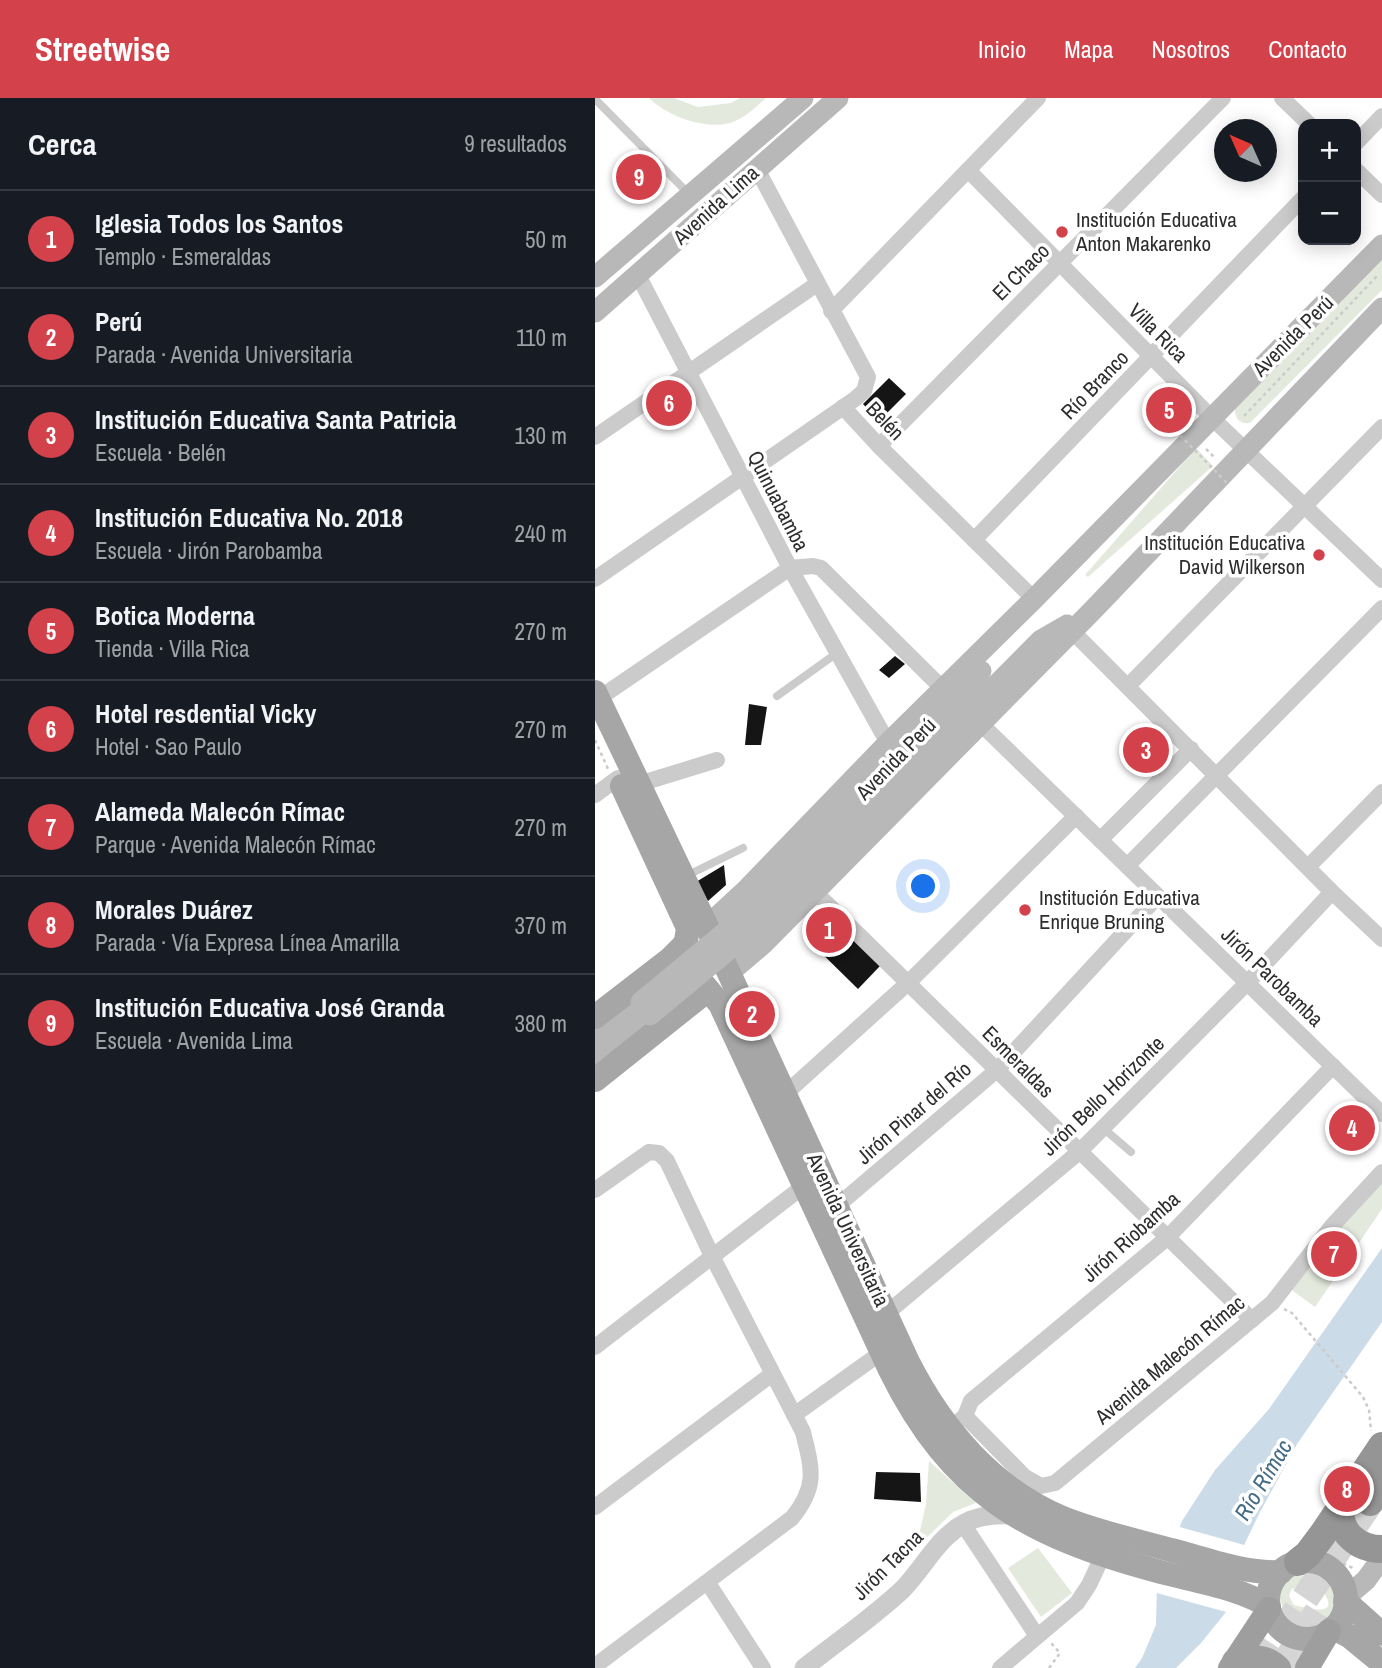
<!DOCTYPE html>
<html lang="es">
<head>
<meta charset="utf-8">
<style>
	:root { --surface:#171b24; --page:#242831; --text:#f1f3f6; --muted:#9ea1a6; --line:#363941; --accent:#d3414a }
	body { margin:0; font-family:"Archivo Narrow",sans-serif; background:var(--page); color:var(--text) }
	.controls { position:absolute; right:21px; top:21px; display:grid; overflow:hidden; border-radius:14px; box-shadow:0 4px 18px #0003 }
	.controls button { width:63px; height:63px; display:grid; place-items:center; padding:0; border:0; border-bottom:2px solid var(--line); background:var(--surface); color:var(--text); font:35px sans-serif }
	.compass { position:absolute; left:619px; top:21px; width:63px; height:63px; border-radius:50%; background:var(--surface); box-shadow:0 4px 18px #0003; rotate:315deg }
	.you { position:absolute; left:329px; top:789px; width:24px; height:24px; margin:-18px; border:5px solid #fff; border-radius:50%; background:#1a73e8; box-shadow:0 0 0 10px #1a73e833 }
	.badge { display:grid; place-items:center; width:46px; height:46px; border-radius:50%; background:var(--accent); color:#fff; font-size:23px; font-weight:700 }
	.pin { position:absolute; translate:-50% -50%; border:4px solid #fff; box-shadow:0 2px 7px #0006 }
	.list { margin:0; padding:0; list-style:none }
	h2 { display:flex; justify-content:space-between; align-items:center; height:91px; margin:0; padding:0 28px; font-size:30px }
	h2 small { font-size:23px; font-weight:400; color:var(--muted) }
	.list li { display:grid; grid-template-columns:46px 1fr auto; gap:21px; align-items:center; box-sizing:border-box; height:98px; padding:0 28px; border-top:2px solid var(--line) }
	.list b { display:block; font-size:26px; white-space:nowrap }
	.list p { margin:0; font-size:23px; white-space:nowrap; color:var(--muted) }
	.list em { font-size:23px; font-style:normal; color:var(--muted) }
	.map { position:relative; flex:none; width:787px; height:1570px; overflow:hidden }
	header { display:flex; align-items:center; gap:42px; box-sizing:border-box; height:98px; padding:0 35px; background:var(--accent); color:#fff }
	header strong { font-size:33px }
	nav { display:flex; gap:38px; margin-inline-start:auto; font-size:24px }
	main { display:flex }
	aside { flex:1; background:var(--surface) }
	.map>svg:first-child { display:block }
</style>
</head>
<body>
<header>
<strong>Streetwise</strong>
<nav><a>Inicio</a><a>Mapa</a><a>Nosotros</a><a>Contacto</a></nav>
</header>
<main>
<aside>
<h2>Cerca<small>9 resultados</small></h2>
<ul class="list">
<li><span class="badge">1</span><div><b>Iglesia Todos los Santos</b><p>Templo · Esmeraldas</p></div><em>50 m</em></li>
<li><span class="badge">2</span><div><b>Perú</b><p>Parada · Avenida Universitaria</p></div><em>110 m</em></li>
<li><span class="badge">3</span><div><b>Institución Educativa Santa Patricia</b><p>Escuela · Belén</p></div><em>130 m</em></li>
<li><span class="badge">4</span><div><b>Institución Educativa No. 2018</b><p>Escuela · Jirón Parobamba</p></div><em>240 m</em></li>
<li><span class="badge">5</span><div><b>Botica Moderna</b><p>Tienda · Villa Rica</p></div><em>270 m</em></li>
<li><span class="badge">6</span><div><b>Hotel resdential Vicky</b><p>Hotel · Sao Paulo</p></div><em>270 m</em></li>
<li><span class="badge">7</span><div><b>Alameda Malecón Rímac</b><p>Parque · Avenida Malecón Rímac</p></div><em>270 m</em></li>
<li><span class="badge">8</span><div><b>Morales Duárez</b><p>Parada · Vía Expresa Línea Amarilla</p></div><em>370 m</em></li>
<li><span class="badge">9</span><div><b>Institución Educativa José Granda</b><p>Escuela · Avenida Lima</p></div><em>380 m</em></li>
</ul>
</aside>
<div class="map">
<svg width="787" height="1570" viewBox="0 0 787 1570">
	<rect width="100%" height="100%" fill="#fff"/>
	<!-- green -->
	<g fill="#e3eadd" fill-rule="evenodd">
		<path d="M54 0H79L103 9 136 5 145 0H171C161 9 149 21 135 25 110 32 72 18 54 0Z"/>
		<path d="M787 159V192L655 325C644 326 640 321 640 311Z"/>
		<polygon points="601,350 618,368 493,479 490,477"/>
		<polygon points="787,1082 787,1111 720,1209 694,1190"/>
		<polygon points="334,1363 381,1405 358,1414 321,1450 331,1406"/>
		<polygon points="443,1450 477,1495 446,1519 413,1470"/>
		<path d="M699 1478C718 1478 742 1485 743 1506L737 1519C722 1528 702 1520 689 1511 681 1497 684 1485 699 1478ZM701 1489 729 1495C746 1521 709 1509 699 1507L694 1498 696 1492Z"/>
	</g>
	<!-- water -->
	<polygon fill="#cbdce8" points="787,1150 787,1224 702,1346 664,1416 650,1445 631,1514 606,1545 581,1570 540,1570 547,1560 561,1527 562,1486 587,1423 620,1372 674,1311"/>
	<!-- pier -->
	<polygon fill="#fff" points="581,1428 653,1448 635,1515 558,1494 559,1485"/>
	<!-- building -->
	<g fill="#151515">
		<polygon points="294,280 311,296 284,323 268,306"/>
		<polygon points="300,558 310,566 294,580 284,572"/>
		<polygon points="154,606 172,609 166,647 150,647"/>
		<polygon points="129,767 131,787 113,803 101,784"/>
		<polygon points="232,816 285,868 263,891 208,837"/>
		<polygon points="281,1374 325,1375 326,1404 279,1401"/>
	</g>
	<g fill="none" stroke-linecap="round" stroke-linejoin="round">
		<!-- motorway-tunnel -->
		<g stroke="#d5d5d5" stroke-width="28" stroke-dasharray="28 14" stroke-linecap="butt">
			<polyline points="663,1570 775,1404"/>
			<polyline points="687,1570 723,1514"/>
		</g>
		<!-- path -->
		<g stroke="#cbcbcb" stroke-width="2.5" stroke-dasharray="3.5 3.5" stroke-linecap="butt">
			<polyline points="649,318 783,177"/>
			<polyline points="611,351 621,361"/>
			<polyline points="0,642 13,671"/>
			<polyline points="689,1211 697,1215 768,1299 774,1312 776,1333"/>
			<polyline points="735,1460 758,1470"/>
			<polyline points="454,1570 465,1555 456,1545"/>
		</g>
		<!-- service -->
		<g stroke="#cbcbcb" stroke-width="8">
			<polyline points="0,1 94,96"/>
			<polyline points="182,598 242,555"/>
			<polyline points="91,778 148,750"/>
			<polyline points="508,1030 536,1054"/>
		</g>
		<!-- minor -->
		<g stroke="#cbcbcb" stroke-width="16">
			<polyline points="687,0 714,26"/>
			<polyline points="761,45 787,18"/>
			<polyline points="373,72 617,320 787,482"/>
			<polyline points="761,72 787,97"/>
			<polyline points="43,177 195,470 293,645"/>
			<polyline points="236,213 443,0"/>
			<polyline points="248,309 284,348 439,501"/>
			<polyline points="0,339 222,186"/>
			<polyline points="284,348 628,0"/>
			<polyline points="379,442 708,100"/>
			<polyline points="0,481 260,301 269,293 273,279 162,71"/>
			<polyline points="477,533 737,794 787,841"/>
			<polyline points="533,588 787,329"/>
			<polyline points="3,601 195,470 218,468 226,470 348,591"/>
			<polyline points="386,626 787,1016"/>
			<polyline points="44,686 122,662"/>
			<polyline points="0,697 23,680"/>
			<polyline points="505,742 596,651"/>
			<polyline points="532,768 787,510"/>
			<polyline points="713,769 787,694"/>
			<polyline points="220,794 657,1222"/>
			<polyline points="190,996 314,884 481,718"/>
			<path d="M0 1092 54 1054 64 1055 72 1063 117 1158 208 1334C217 1371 223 1388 197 1420L0 1568"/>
			<polyline points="242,1108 402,972 563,798"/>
			<polyline points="292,1215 484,1054 652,885 737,794"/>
			<polyline points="0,1249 210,1087"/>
			<polyline points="199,1317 287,1254"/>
			<polyline points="370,1318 430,1379 446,1388 460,1385 677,1205 737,1128 787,1074"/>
			<polyline points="363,1324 370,1318 376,1303 572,1140 738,968"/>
			<polyline points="0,1409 177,1276"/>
			<polyline points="368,1426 442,1538"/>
			<polyline points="113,1485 168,1570"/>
			<polyline points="405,1570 482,1505 494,1487 508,1457"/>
		</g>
		<!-- tertiary -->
		<path stroke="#cbcbcb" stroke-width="19" d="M209 1570C242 1544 277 1520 307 1492 328 1471 343 1439 370 1425 384 1417 402 1416 418 1417"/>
		<!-- secondary -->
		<g stroke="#b8b8b8" stroke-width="21">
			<polyline points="0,179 208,0"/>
			<polyline points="0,214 243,0"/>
			<polyline points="164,802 386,573"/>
			<polyline points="175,815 446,542 472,527"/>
			<polyline points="112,828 150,793 293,645 439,501 787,147"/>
			<polyline points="134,875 168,846 498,512 787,210"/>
			<polyline points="0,940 46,904"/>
			<polyline points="0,961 55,917"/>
			<polyline points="750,1500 771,1482 787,1460"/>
		</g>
		<!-- primary -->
		<g stroke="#a6a6a6" stroke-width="24">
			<path d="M0 594 134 875 313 1264C347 1331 398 1391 468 1420 503 1434 540 1442 576 1452 612 1461 649 1476 686 1474"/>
			<path d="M27 688 93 830 90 849 92 860 104 881 125 906 295 1272C356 1396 432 1438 562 1473 595 1482 647 1490 674 1509"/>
			<polyline points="0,919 75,861 91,845"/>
			<polyline points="0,982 113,892"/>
			<circle cx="712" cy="1502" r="39"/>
			<polyline points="750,1503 787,1536"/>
			<polyline points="738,1530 754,1538 787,1565"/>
		</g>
		<!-- trunk -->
		<g stroke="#9e9e9e" stroke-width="24">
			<path d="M639 1563C656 1557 671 1557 684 1570"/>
			<polyline points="635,1570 674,1511"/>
			<polyline points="712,1570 734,1533"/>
		</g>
		<!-- motorway -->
		<g stroke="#959595" stroke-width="28">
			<polyline points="775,1404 787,1386"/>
			<path d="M745 1410C744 1435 763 1451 787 1451"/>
			<polyline points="703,1464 713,1456 728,1436 787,1348"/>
		</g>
		<!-- path-bridge -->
		<polyline stroke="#cbcbcb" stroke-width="2.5" stroke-dasharray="3.5 3.5" stroke-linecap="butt" points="585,337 632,385"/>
		<!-- secondary-bridge -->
		<g stroke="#b8b8b8" stroke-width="21">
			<polyline points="46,904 140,826 164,802"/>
			<polyline points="55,917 155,834 175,815"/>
		</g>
	</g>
	<!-- markers -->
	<g fill="#d3414a" stroke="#fff" stroke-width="2.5">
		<circle cx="467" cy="134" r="7"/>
		<circle cx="724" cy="457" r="7"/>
		<circle cx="430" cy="812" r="7"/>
	</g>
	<g text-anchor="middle" stroke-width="7" stroke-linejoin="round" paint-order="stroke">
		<!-- street labels -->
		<g font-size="21" fill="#2e2e2e" stroke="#fff">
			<text transform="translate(121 107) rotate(-42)" y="7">Avenida Lima</text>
			<text transform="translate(426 174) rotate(-45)" y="7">El Chaco</text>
			<text transform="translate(563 235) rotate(45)" y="7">Villa Rica</text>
			<text transform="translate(698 238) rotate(-45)" y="7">Avenida Perú</text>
			<text transform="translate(500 287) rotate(-46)" y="7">Río Branco</text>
			<text transform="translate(290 323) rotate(46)" y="7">Belén</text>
			<text transform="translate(183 403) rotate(63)" y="7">Quinuabamba</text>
			<text transform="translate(301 661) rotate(-46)" y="7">Avenida Perú</text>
			<text transform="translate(677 879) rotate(44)" y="7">Jirón Parobamba</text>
			<text transform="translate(423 964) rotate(45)" y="7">Esmeraldas</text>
			<text transform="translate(508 998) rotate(-44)" y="7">Jirón Bello Horizonte</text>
			<text transform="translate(319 1015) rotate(-41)" y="7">Jirón Pinar del Río</text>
			<text transform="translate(253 1132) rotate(65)" y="7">Avenida Universitaria</text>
			<text transform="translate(536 1139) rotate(-42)" y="7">Jirón Riobamba</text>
			<text transform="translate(575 1262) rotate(-40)" y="7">Avenida Malecón Rímac</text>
			<text transform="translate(293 1467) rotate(-45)" y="7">Jirón Tacna</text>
		</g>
		<!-- poi labels -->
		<g font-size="21" fill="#2e2e2e" stroke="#fff" text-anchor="start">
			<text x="481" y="129">Institución Educativa<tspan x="481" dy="24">Anton Makarenko</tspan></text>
			<text x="710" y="452" text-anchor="end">Institución Educativa<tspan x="710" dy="24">David Wilkerson</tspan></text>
			<text x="444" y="807">Institución Educativa<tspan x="444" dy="24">Enrique Bruning</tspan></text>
		</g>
		<!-- water labels -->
		<g font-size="23" font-style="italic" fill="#446c87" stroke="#fff">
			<text transform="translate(668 1382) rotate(-59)" y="8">Río Rímac</text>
		</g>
	</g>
</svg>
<div class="controls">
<button>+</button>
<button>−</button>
</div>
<svg class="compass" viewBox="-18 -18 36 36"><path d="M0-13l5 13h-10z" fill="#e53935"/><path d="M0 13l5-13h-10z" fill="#9ea1a6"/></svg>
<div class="you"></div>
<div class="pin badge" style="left:234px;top:832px">1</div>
<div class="pin badge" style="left:157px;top:916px">2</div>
<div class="pin badge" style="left:551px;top:652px">3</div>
<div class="pin badge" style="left:757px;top:1030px">4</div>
<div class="pin badge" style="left:574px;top:312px">5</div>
<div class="pin badge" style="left:74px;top:305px">6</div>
<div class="pin badge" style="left:739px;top:1156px">7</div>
<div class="pin badge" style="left:752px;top:1391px">8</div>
<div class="pin badge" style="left:44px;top:79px">9</div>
</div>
</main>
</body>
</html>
